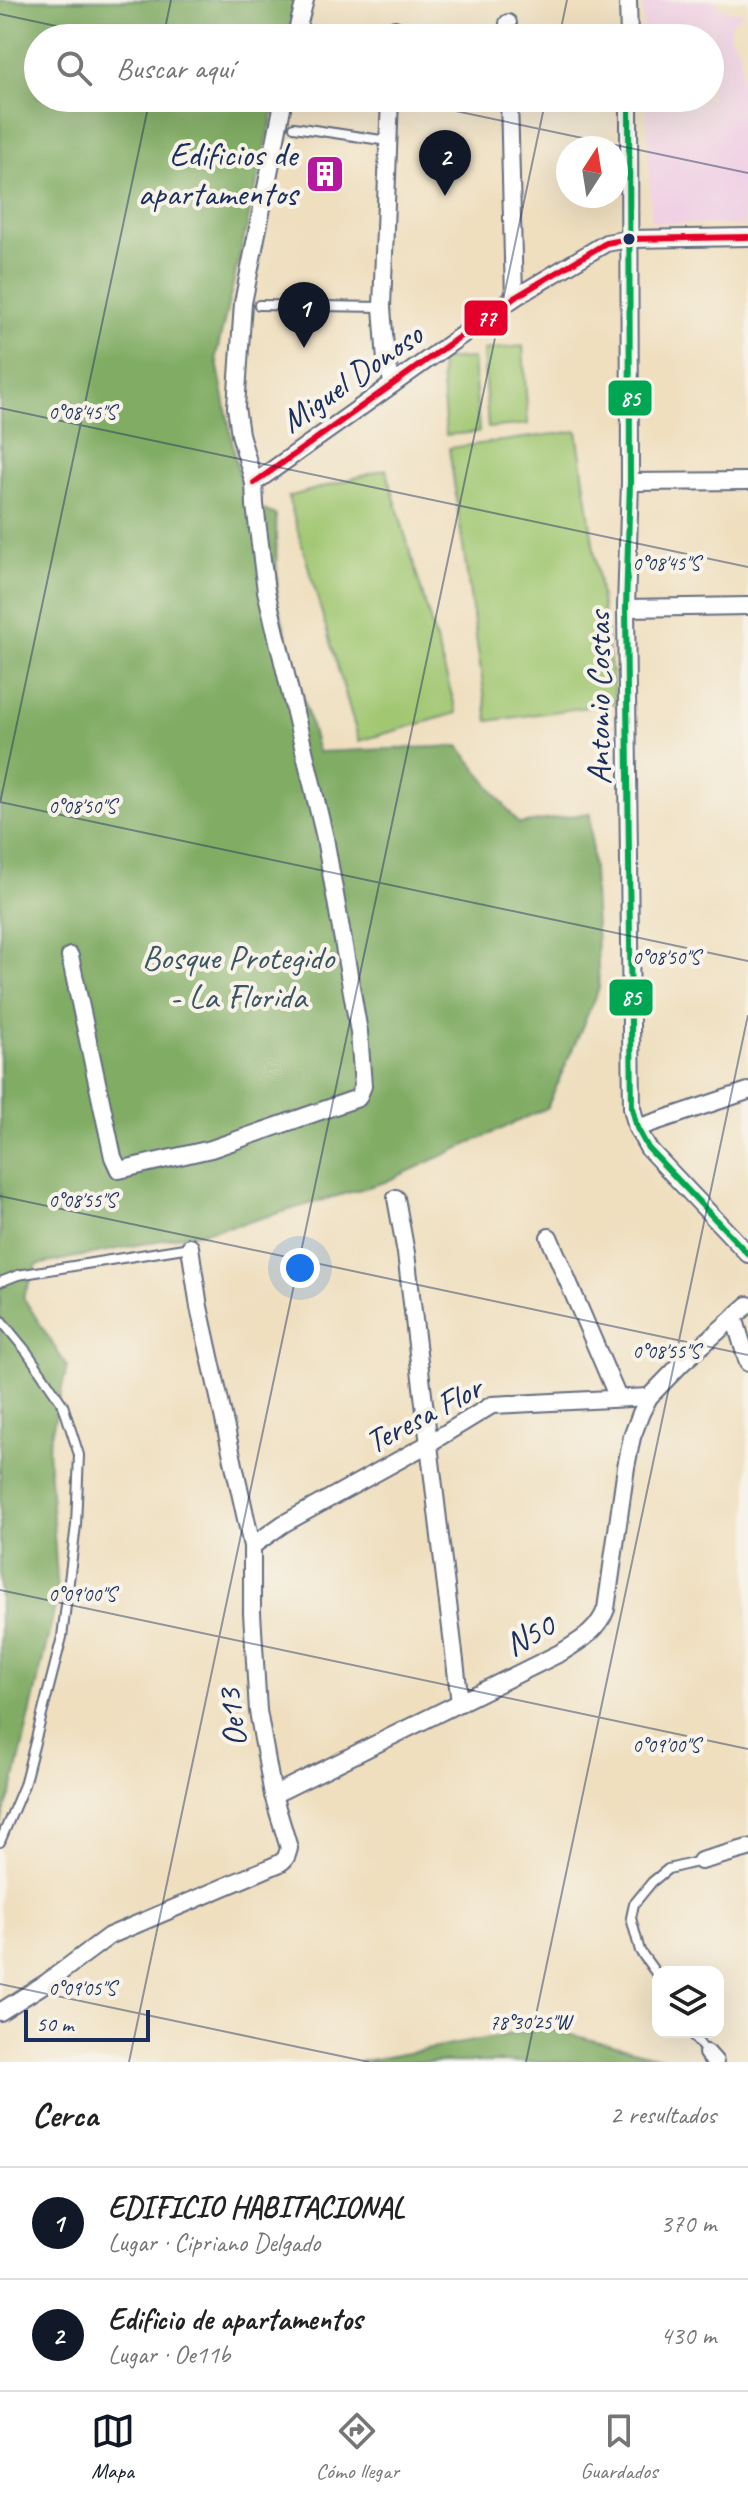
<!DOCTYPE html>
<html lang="es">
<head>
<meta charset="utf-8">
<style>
	:root { --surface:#fff; --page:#f6f6f6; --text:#222; --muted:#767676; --line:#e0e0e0; --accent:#111827 }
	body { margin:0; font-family:Caveat,sans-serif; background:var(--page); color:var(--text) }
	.controls { position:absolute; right:24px; bottom:24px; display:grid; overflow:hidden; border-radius:16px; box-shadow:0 8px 32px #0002 }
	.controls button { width:72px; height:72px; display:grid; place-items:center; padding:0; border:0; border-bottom:2px solid var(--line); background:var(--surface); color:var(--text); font:40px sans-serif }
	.compass { position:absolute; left:556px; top:136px; width:72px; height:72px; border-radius:50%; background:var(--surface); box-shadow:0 8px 32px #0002; rotate:12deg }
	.scale { position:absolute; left:24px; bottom:20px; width:126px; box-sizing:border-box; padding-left:8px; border:4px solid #1b2f5e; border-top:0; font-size:22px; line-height:28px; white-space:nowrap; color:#1b2f5e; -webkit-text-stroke:6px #f7f3e8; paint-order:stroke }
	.you { position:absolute; left:300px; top:1268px; width:28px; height:28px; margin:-20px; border:6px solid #fff; border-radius:50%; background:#1a73e8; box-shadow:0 0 0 12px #1a73e833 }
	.badge { display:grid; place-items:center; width:52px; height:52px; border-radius:50%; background:var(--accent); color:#fff; font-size:26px; font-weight:700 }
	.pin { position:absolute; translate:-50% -66px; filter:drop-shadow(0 2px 4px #0008) }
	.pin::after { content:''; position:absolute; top:42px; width:28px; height:24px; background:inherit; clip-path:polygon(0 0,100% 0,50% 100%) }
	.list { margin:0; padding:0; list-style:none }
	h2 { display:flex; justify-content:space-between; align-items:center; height:104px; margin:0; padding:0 32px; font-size:34px }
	h2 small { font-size:26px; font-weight:400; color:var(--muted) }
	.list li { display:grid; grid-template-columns:52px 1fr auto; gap:24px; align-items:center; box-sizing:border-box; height:112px; padding:0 32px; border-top:2px solid var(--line) }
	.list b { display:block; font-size:30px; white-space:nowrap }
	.list p { margin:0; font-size:26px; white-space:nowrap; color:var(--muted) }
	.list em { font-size:26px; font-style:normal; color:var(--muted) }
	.icon { flex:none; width:44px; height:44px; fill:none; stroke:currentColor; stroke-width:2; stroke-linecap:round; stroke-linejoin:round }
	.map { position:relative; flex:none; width:748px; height:2062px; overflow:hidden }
	.search { position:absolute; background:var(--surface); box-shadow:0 8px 32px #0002; left:24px; right:24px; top:24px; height:88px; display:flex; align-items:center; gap:20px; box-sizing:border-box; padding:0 28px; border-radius:44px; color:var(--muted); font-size:30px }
	.sheet { height:328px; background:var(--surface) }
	nav { display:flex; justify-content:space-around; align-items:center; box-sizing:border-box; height:112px; border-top:2px solid var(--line); background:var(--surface); font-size:22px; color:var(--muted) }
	nav a { display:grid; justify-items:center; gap:4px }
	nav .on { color:var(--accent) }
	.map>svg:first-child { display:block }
</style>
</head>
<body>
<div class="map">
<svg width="748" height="2062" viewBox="0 0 748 2062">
	<rect width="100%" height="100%" fill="#f7f3e8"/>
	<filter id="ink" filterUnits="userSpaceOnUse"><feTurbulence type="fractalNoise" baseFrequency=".0125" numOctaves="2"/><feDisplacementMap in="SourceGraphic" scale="16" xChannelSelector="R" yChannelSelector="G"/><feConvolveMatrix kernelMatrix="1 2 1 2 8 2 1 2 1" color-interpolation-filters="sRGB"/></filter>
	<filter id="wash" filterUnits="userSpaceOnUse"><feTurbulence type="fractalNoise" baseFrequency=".006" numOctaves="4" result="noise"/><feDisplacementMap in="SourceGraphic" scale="32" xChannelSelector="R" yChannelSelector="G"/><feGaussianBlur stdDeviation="1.8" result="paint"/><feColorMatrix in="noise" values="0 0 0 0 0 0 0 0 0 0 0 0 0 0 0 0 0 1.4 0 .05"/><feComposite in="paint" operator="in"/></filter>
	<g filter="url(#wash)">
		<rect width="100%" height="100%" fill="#efdfbf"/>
		<!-- built -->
		<polygon fill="#f0d0e4" points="642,0 715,0 719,6 733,12 745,11 734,20 730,28 730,37 741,51 743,226 651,222 646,98 710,98 710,38 644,38"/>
		<!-- green -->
		<g fill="#a1c772" stroke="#5e7b68" stroke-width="2">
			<polygon points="523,346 528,424 488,428 483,350"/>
			<polygon points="473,358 479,432 446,435 440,360"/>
			<polygon points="577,431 616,703 488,721 449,448"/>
			<polygon points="386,469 457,713 359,741 288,497"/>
		</g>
		<!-- forest -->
		<g fill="#80ac64" stroke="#4e6e61" stroke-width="2">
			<polygon points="0,0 300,0 291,38 38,38 38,98 277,98 216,356 244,503 276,515 277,601 318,752 459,746 519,824 590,813 599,988 547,1108 385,1182 241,1224 37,1265 23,1297 67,1367 48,1448 58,1594 13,1788 0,1824"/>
			<polygon points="544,2028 668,2059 670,2062 359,2062"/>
		</g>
	</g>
	<g filter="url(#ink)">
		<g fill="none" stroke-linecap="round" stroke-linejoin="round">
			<!-- service casing -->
			<g stroke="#656d80" stroke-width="12">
				<g id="service">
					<polyline points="294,127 388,141"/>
					<polyline points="259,305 382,307"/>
					<polyline points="0,1282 18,1275 190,1247"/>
					<polyline points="0,1319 27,1352 63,1405 79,1455 76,1525 62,1637 24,1785 0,1842"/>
					<polyline points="658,1976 640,1951 631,1918 634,1904 652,1882 668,1869 701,1861"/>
					<polyline points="690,2032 707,2053"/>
				</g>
			</g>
			<!-- minor casing -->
			<g stroke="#656d80" stroke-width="20">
				<g id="minor">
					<polyline points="628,0 629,38"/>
					<polyline points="508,23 508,38"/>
					<polyline points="295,38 305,0"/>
					<polyline points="394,38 395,29"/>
					<polyline points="390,98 382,307 386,361 393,384"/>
					<polyline points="509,98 514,298"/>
					<polyline points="629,98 630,482 626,608 632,1108 637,1128 648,1148 748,1254"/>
					<polyline points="630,482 748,481"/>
					<polyline points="254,483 514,298 606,243 629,239 748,237"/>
					<polyline points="626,608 748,606"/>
					<polyline points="70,956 113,1157 119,1170 211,1149 358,1098 363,1086 359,1032 325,838 266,591 255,505 254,483 240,434 236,407 243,303 284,98"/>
					<polyline points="637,1128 748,1091"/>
					<polyline points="396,1198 406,1253 460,1703"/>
					<polyline points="549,1237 618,1398"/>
					<polyline points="734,1317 748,1363"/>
					<polyline points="252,1546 283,1524 428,1444 492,1405 649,1397"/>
					<path d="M273 1795 562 1652C581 1640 598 1631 606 1609L626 1467 632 1437 641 1413 649 1397 682 1363 748 1305"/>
					<polyline points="701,1861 748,1848"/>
					<path d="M0 2012 46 1983 109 1936 278 1864C286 1860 287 1856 289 1848L273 1795 258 1711 252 1613V1546L199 1307 190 1247"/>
					<polyline points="707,2053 715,2062"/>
				</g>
			</g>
			<!-- service -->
			<use href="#service" stroke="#fff" stroke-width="8"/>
			<!-- minor -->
			<use href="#minor" stroke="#fff" stroke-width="16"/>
			<!-- bus-1 casing -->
			<g stroke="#f7f3e8" stroke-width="12">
				<polyline id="bus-1" points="629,98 630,482 626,608 632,1108 637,1128 648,1148 748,1254"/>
			</g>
			<!-- bus-2 casing -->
			<g stroke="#f7f3e8" stroke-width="12">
				<polyline id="bus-2" points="254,483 514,298 606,243 629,239 748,237"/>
			</g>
			<!-- bus-1 -->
			<use href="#bus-1" stroke="#00a651" stroke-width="6"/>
			<!-- bus-2 -->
			<use href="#bus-2" stroke="#e4002b" stroke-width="6"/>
		</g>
	</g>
	<!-- ticks -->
	<path fill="none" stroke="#1b2f5e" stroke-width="2" stroke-opacity="0.45" d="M0 14 112 38M163 38 171 0M559 38 567 0M394 98 748 173M0 408 748 567M0 802 748 961M0 803 150 98M0 1196 748 1355M0 1590 748 1749M0 1984 369 2062M129 2062 546 98M526 2062 748 1015"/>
	<!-- icons -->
	<defs>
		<g id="building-square" transform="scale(2)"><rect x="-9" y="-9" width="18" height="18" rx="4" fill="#b5179e" stroke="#f7f3e8"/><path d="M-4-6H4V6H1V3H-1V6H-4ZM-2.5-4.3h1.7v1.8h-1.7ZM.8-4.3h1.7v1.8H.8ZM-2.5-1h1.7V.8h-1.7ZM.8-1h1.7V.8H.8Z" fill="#fff"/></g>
	</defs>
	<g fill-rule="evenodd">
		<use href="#building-square" x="325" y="174"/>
	</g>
	<!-- markers -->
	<circle fill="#1b2f5e" stroke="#f7f3e8" stroke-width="3" cx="629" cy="239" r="7"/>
	<g text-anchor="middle" stroke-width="8" stroke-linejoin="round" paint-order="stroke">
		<!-- poi labels -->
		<g font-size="34" fill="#1b2f5e" stroke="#f7f3e8" text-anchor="end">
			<text x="297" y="166">Edificios de<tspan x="297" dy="39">apartamentos</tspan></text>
		</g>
		<!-- street labels -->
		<g font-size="34" fill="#1b2f5e" stroke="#f7f3e8">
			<text transform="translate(351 377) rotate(-35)" y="12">Miguel Donoso</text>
			<text transform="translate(598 698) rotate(-90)" y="12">Antonio Costas</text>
			<text transform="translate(423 1414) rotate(-28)" y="12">Teresa Flor</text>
			<text transform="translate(529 1634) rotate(-28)" y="12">N50</text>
			<text transform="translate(231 1718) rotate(-97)" y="12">Oe13</text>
		</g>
		<!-- park labels -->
		<g font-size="34" fill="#3c5563" stroke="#f7f3e8">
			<text x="238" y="969">Bosque Protegido<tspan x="238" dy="39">- La Florida</tspan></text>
		</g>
	</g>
	<g font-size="20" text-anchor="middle" fill="#1b2f5e" stroke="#f7f3e8" stroke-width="8" stroke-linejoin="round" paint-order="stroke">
		<text x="82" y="419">0°08'45"S</text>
		<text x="666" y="570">0°08'45"S</text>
		<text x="82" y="813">0°08'50"S</text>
		<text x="666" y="964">0°08'50"S</text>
		<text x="82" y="1207">0°08'55"S</text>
		<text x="666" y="1358">0°08'55"S</text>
		<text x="82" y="1601">0°09'00"S</text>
		<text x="666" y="1752">0°09'00"S</text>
		<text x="82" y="1995">0°09'05"S</text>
		<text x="530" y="2029">78°30'25"W</text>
	</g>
	<g stroke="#f7f3e8" stroke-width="3">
		<rect x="463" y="299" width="46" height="38" rx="8" fill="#e4002b"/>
		<rect x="607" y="379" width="46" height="38" rx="8" fill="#00a651"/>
		<rect x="608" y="978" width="46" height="39" rx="8" fill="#00a651"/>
	</g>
	<g font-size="22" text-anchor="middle" font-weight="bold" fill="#fff">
		<text x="486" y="326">77</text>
		<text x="630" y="406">85</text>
		<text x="631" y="1005">85</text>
	</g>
</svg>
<div class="controls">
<button><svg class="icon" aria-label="layers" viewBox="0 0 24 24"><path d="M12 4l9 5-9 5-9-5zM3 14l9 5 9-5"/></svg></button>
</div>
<svg class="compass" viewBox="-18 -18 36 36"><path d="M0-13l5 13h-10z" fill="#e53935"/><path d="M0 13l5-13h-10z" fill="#767676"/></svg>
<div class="scale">50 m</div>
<div class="you"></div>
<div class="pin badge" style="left:304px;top:348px">1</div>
<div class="pin badge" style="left:445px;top:196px">2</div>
<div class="search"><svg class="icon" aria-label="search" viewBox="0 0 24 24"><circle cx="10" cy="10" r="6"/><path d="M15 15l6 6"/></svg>Buscar aquí</div>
</div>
<section class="sheet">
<h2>Cerca<small>2 resultados</small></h2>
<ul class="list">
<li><span class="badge">1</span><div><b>EDIFICIO HABITACIONAL</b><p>Lugar · Cipriano Delgado</p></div><em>370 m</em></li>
<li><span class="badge">2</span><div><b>Edificio de apartamentos</b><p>Lugar · Oe11b</p></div><em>430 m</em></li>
</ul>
</section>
<nav>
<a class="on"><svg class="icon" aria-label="map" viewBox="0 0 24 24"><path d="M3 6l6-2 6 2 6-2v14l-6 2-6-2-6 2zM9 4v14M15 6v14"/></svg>Mapa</a>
<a><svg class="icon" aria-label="directions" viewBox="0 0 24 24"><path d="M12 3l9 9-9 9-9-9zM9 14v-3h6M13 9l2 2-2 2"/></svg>Cómo llegar</a>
<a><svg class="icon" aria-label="saved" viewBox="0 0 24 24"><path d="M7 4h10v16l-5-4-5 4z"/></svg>Guardados</a>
</nav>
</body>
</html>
